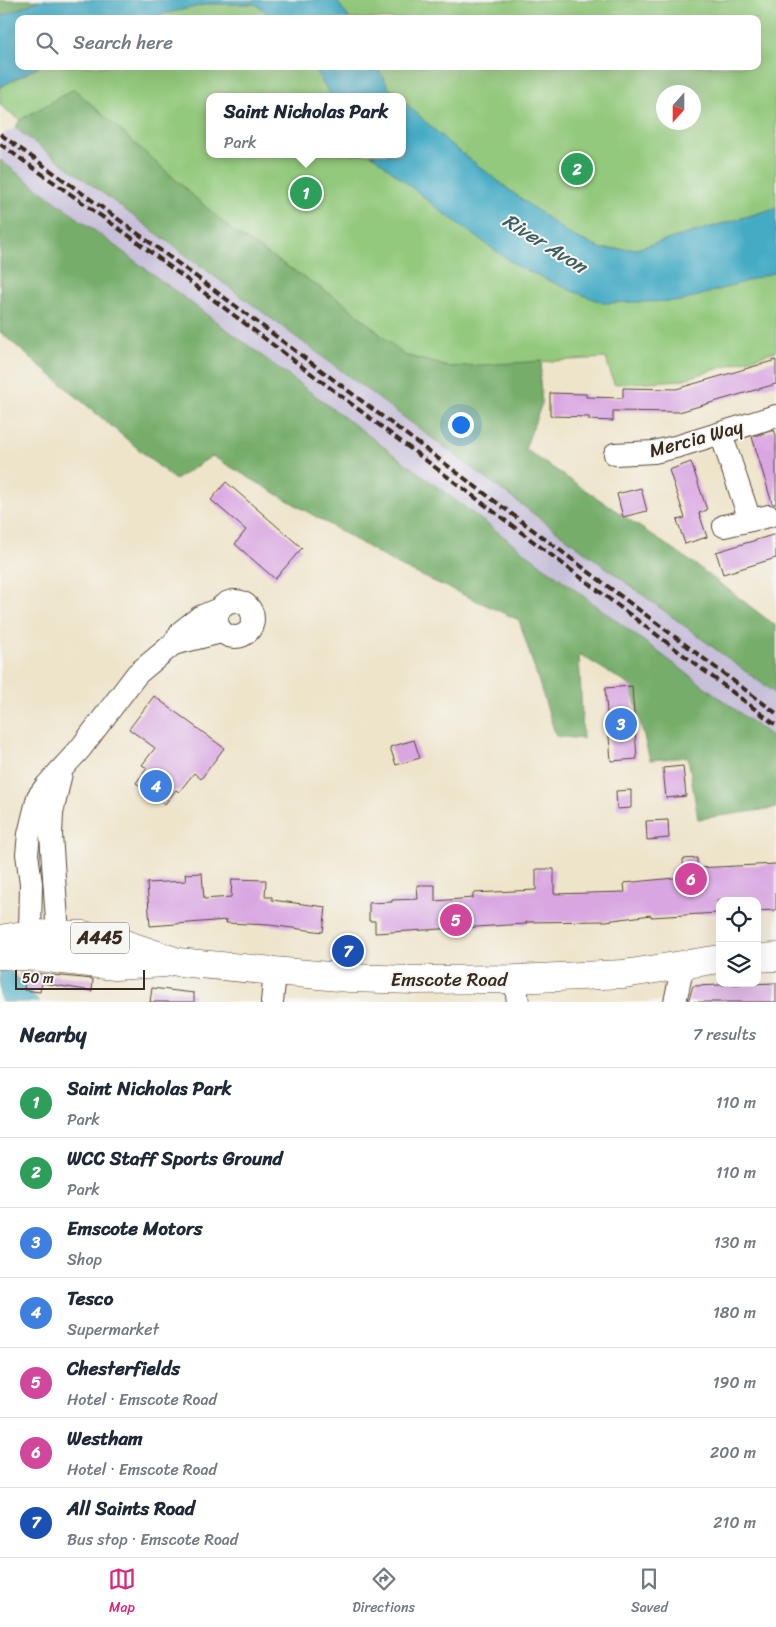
<!DOCTYPE html>
<html lang="en">
<head>
<meta charset="utf-8">
<style>
	:root { --surface:#fff; --page:#f2f2f3; --text:#1f2937; --muted:#747a83; --line:#e0e1e3; --accent:#db2777 }
	body { margin:0; font-family:Sriracha,sans-serif; background:var(--page); color:var(--text) }
	.controls { position:absolute; right:15px; bottom:15px; display:grid; overflow:hidden; border-radius:10px; box-shadow:0 5px 20px #0002 }
	.controls button { width:45px; height:45px; display:grid; place-items:center; padding:0; border:0; border-bottom:1px solid var(--line); background:var(--surface); color:var(--text); font:25px sans-serif }
	.compass { position:absolute; left:656px; top:85px; width:45px; height:45px; border-radius:50%; background:var(--surface); box-shadow:0 5px 20px #0002; rotate:201deg }
	.scale { position:absolute; left:15px; bottom:12px; width:130px; box-sizing:border-box; padding-left:5px; border:2px solid #3b2a1e; border-top:0; font-size:14px; line-height:18px; white-space:nowrap; color:#3b2a1e; -webkit-text-stroke:4px #f6f6f2; paint-order:stroke }
	.you { position:absolute; left:460px; top:424px; width:18px; height:18px; margin:-12px; border:4px solid #fff; border-radius:50%; background:#1a73e8; box-shadow:0 0 0 8px #1a73e833 }
	.badge { display:grid; place-items:center; width:32px; height:32px; border-radius:50%; background:var(--accent); color:#fff; font-size:16px; font-weight:700 }
	.pin { position:absolute; translate:-50% -50%; border:2px solid #fff; box-shadow:0 1px 5px #0006 }
	.popup { position:absolute; left:206px; top:93px; width:200px; height:65px; box-sizing:border-box; display:grid; place-content:center; border-radius:10px; background:var(--surface); filter:drop-shadow(0 1px 4px #0005); font-size:16px; white-space:nowrap; color:var(--muted) }
	.popup b { font-size:19px; color:var(--text) }
	.popup::after { content:''; position:absolute; left:50%; top:100%; margin-left:-10px; border:10px solid transparent; border-top-color:var(--surface) }
	.list { margin:0; padding:0; list-style:none }
	h2 { display:flex; justify-content:space-between; align-items:center; height:65px; margin:0; padding:0 20px; font-size:21px }
	h2 small { font-size:16px; font-weight:400; color:var(--muted) }
	.list li { display:grid; grid-template-columns:32px 1fr auto; gap:15px; align-items:center; box-sizing:border-box; height:70px; padding:0 20px; border-top:1px solid var(--line) }
	.list b { display:block; font-size:19px; white-space:nowrap }
	.list p { margin:0; font-size:16px; white-space:nowrap; color:var(--muted) }
	.list em { font-size:16px; font-style:normal; color:var(--muted) }
	.icon { flex:none; width:28px; height:28px; fill:none; stroke:currentColor; stroke-width:2; stroke-linecap:round; stroke-linejoin:round }
	.map { position:relative; flex:none; width:776px; height:1002px; overflow:hidden }
	.search { position:absolute; background:var(--surface); box-shadow:0 5px 20px #0002; left:15px; right:15px; top:15px; height:55px; display:flex; align-items:center; gap:12px; box-sizing:border-box; padding:0 18px; border-radius:10px; color:var(--muted); font-size:19px }
	.sheet { height:555px; background:var(--surface) }
	nav { display:flex; justify-content:space-around; align-items:center; box-sizing:border-box; height:70px; border-top:1px solid var(--line); background:var(--surface); font-size:14px; color:var(--muted) }
	nav a { display:grid; justify-items:center; gap:2px }
	nav .on { color:var(--accent) }
	.map>svg:first-child { display:block }
</style>
</head>
<body>
<div class="map">
<svg width="776" height="1002" viewBox="0 0 776 1002">
	<rect width="100%" height="100%" fill="#f6f6f2"/>
	<filter id="ink" filterUnits="userSpaceOnUse"><feTurbulence type="fractalNoise" baseFrequency=".02" numOctaves="2"/><feDisplacementMap in="SourceGraphic" scale="10" xChannelSelector="R" yChannelSelector="G"/><feConvolveMatrix kernelMatrix="1 2 1 2 8 2 1 2 1" color-interpolation-filters="sRGB"/></filter>
	<filter id="wash" filterUnits="userSpaceOnUse"><feTurbulence type="fractalNoise" baseFrequency=".0096" numOctaves="4" result="noise"/><feDisplacementMap in="SourceGraphic" scale="20" xChannelSelector="R" yChannelSelector="G"/><feGaussianBlur stdDeviation="1.12" result="paint"/><feColorMatrix in="noise" values="0 0 0 0 0 0 0 0 0 0 0 0 0 0 0 0 0 1.4 0 .05"/><feComposite in="paint" operator="in"/></filter>
	<g filter="url(#wash)">
		<rect width="100%" height="100%" fill="#eee4ca"/>
		<!-- industrial -->
		<polygon fill="#c7c0d9" points="15,128 776,694 776,740 0,160 0,136"/>
		<!-- green -->
		<g fill="#93c97b" stroke="#677a4c" fill-rule="evenodd">
			<path d="M336 0H776V208L636 249H602L569 234 516 195 449 143 402 100V97H399L388 87 377 66H757V19H350ZM664 92H694V122H664Z"/>
			<polygon points="209,4 256,4 274,19 151,19 163,14"/>
			<polygon points="41,66 312,66 332,97 210,97 210,154 371,154 517,266 776,270 776,351 681,380 614,384 606,358 449,367 404,355 344,303 235,233 74,89 20,120 0,105 0,87"/>
		</g>
		<!-- forest -->
		<g fill="#76ad6b" stroke="#586c44">
			<polygon points="0,0 40,0 0,17"/>
			<polygon points="74,89 235,233 344,303 404,355 449,367 542,361 540,382 542,403 525,449 696,565 776,626 776,694 15,128 20,120"/>
			<polygon points="0,160 776,740 776,808 698,819 688,757 650,760 631,686 579,654 583,739 556,736 519,620 400,566 212,456 175,480 0,332"/>
		</g>
		<!-- water -->
		<g fill="#44abc4" stroke="#406a71">
			<polygon points="40,0 336,0 350,19 274,19 256,4 209,4 163,14 151,19 19,19 19,66 40,66 0,87 0,17"/>
			<polygon points="312,66 377,66 388,87 399,97 332,97"/>
			<polygon points="402,100 449,143 516,195 569,234 602,249 636,249 776,208 776,272 682,301 604,303 572,291 517,266 442,212 371,154 402,154"/>
			<polygon points="0,960 40,1002 2,1002 0,997"/>
		</g>
		<g id="blocks">
			<!-- building -->
			<g fill="#d9a6e2">
				<polygon points="776,360 776,384 679,412 613,411 613,421 589,420 589,417 550,416 550,393 586,394 586,397 623,398 623,388 676,389"/>
				<polygon points="774,430 776,435 776,504 774,504 772,503 752,437"/>
				<polygon points="691,462 707,510 699,513 707,537 685,544 677,520 685,518 669,470"/>
				<polygon points="226,482 302,548 275,579 235,544 246,530 211,500"/>
				<polygon points="641,488 647,511 623,517 617,494"/>
				<polygon points="776,534 776,558 723,574 716,552"/>
				<polygon points="632,686 637,759 611,761 605,688"/>
				<polygon points="154,696 224,748 201,779 194,773 179,792 176,790 165,804 136,783 147,768 142,765 155,748 129,729"/>
				<polygon points="414,740 420,758 396,765 390,747"/>
				<polygon points="683,766 686,796 666,798 663,768"/>
				<polygon points="631,790 631,808 617,809 616,791"/>
				<polygon points="668,820 669,838 647,840 646,821"/>
				<polygon points="697,858 697,868 776,864 776,910 757,911 757,901 717,901 718,913 651,917 651,915 606,921 526,922 526,924 375,933 375,921 369,921 369,903 392,902 392,900 418,899 417,885 435,885 435,901 473,898 473,893 536,890 536,869 554,869 554,894 625,892 624,883 684,877 683,859"/>
				<polygon points="202,873 204,899 231,897 232,879 266,880 265,897 272,897 272,900 326,907 323,932 269,925 226,923 227,920 150,926 147,883 186,881 185,874"/>
				<polygon points="21,972 93,979 92,991 42,983 40,992 24,990 25,980 20,979"/>
				<polygon points="776,983 776,1002 688,1002 693,986"/>
				<polygon points="152,988 194,993 194,1002 150,1002"/>
			</g>
		</g>
	</g>
	<g filter="url(#ink)">
		<use href="#blocks" fill-opacity="0" stroke="#564638" stroke-width="1"/>
		<g fill="none" stroke-linecap="round" stroke-linejoin="round">
			<!-- minor casing -->
			<g stroke="#564638" stroke-width="24">
				<g id="minor">
					<polyline points="721,434 750,520"/>
					<polyline points="615,454 654,452 679,446 776,416"/>
					<polyline points="724,526 769,516"/>
					<circle cx="235" cy="619" r="18"/>
					<polyline points="173,644 221,632"/>
					<polyline points="44,942 30,934 31,883 27,854 29,834 38,797 47,785 80,749 137,674 173,644 182,631 200,617 219,609"/>
					<polyline points="43,944 58,934 51,835 52,813 61,773"/>
					<polyline points="515,979 518,1002"/>
					<polyline points="272,1002 275,972"/>
					<polyline points="675,1002 683,965"/>
				</g>
			</g>
			<!-- major casing -->
			<g stroke="#564638" stroke-width="29">
				<g id="major">
					<polyline points="0,939 30,934 83,935 119,942 178,962 350,978 414,980 515,979 624,974 720,959"/>
					<polyline points="0,955 38,957 115,966 165,963"/>
					<polyline points="757,958 776,957"/>
				</g>
			</g>
			<!-- minor -->
			<use href="#minor" stroke="#fff" stroke-width="22"/>
			<!-- major -->
			<use href="#major" stroke="#fff" stroke-width="28"/>
			<!-- rail -->
			<g stroke="#3b2a1e" stroke-width="4" stroke-dasharray="8 4" stroke-linecap="butt">
				<polyline points="0,134 129,227 237,307 776,713"/>
				<polyline points="0,144 132,238 198,288 776,725"/>
			</g>
		</g>
	</g>
	<g text-anchor="middle" stroke-width="4" stroke-linejoin="round" paint-order="stroke">
		<!-- shield labels -->
		<rect fill="#f6f6f2" stroke="#73675e" stroke-width="1" x="71" y="922.5" width="58" height="31" rx="4"/>
		<g font-size="18" font-weight="bold" fill="#3b2a1e">
			<text x="100" y="944">A445</text>
		</g>
		<!-- street labels -->
		<g font-size="19" fill="#3b2a1e" stroke="#f6f6f2">
			<text transform="translate(696 438) rotate(-15)" y="7">Mercia Way</text>
			<text x="449" y="986">Emscote Road</text>
		</g>
		<!-- water labels -->
		<g font-size="20" font-style="italic" fill="#3f5e60" stroke="#f6f6f2">
			<text transform="translate(545 243) rotate(32)" y="7">River Avon</text>
		</g>
	</g>
</svg>
<div class="controls">
<button><svg class="icon" aria-label="locate" viewBox="0 0 24 24"><circle cx="12" cy="12" r="6"/><path d="M12 2v4M12 18v4M2 12h4M18 12h4"/></svg></button>
<button><svg class="icon" aria-label="layers" viewBox="0 0 24 24"><path d="M12 4l9 5-9 5-9-5zM3 14l9 5 9-5"/></svg></button>
</div>
<svg class="compass" viewBox="-18 -18 36 36"><path d="M0-13l5 13h-10z" fill="#e53935"/><path d="M0 13l5-13h-10z" fill="#747a83"/></svg>
<div class="scale">50 m</div>
<div class="you"></div>
<div class="pin badge" style="left:306px;top:193px;background:#2e9e5b">1</div>
<div class="popup"><b>Saint Nicholas Park</b>Park</div>
<div class="pin badge" style="left:577px;top:169px;background:#2e9e5b">2</div>
<div class="pin badge" style="left:621px;top:724px;background:#3f7fe0">3</div>
<div class="pin badge" style="left:156px;top:786px;background:#3f7fe0">4</div>
<div class="pin badge" style="left:456px;top:920px;background:#d1479c">5</div>
<div class="pin badge" style="left:691px;top:879px;background:#d1479c">6</div>
<div class="pin badge" style="left:348px;top:951px;background:#1a4fb4">7</div>
<div class="search"><svg class="icon" aria-label="search" viewBox="0 0 24 24"><circle cx="10" cy="10" r="6"/><path d="M15 15l6 6"/></svg>Search here</div>
</div>
<section class="sheet">
<h2>Nearby<small>7 results</small></h2>
<ul class="list">
<li><span class="badge" style="background:#2e9e5b">1</span><div><b>Saint Nicholas Park</b><p>Park</p></div><em>110 m</em></li>
<li><span class="badge" style="background:#2e9e5b">2</span><div><b>WCC Staff Sports Ground</b><p>Park</p></div><em>110 m</em></li>
<li><span class="badge" style="background:#3f7fe0">3</span><div><b>Emscote Motors</b><p>Shop</p></div><em>130 m</em></li>
<li><span class="badge" style="background:#3f7fe0">4</span><div><b>Tesco</b><p>Supermarket</p></div><em>180 m</em></li>
<li><span class="badge" style="background:#d1479c">5</span><div><b>Chesterfields</b><p>Hotel · Emscote Road</p></div><em>190 m</em></li>
<li><span class="badge" style="background:#d1479c">6</span><div><b>Westham</b><p>Hotel · Emscote Road</p></div><em>200 m</em></li>
<li><span class="badge" style="background:#1a4fb4">7</span><div><b>All Saints Road</b><p>Bus stop · Emscote Road</p></div><em>210 m</em></li>
</ul>
</section>
<nav>
<a class="on"><svg class="icon" aria-label="map" viewBox="0 0 24 24"><path d="M3 6l6-2 6 2 6-2v14l-6 2-6-2-6 2zM9 4v14M15 6v14"/></svg>Map</a>
<a><svg class="icon" aria-label="directions" viewBox="0 0 24 24"><path d="M12 3l9 9-9 9-9-9zM9 14v-3h6M13 9l2 2-2 2"/></svg>Directions</a>
<a><svg class="icon" aria-label="saved" viewBox="0 0 24 24"><path d="M7 4h10v16l-5-4-5 4z"/></svg>Saved</a>
</nav>
</body>
</html>
